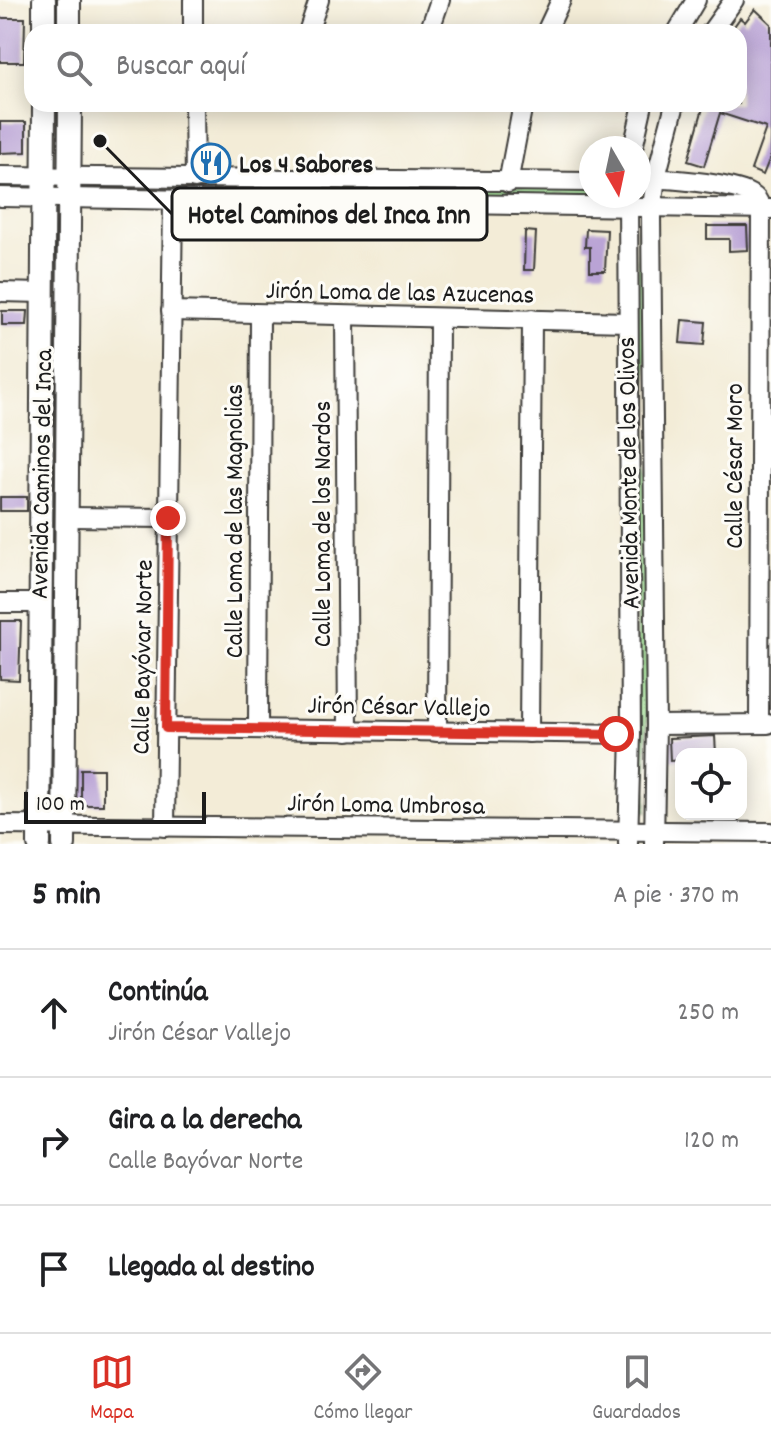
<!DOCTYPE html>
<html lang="es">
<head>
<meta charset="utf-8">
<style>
	:root { --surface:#fff; --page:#f6f6f6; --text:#202124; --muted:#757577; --line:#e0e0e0; --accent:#d93025 }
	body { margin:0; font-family:Dekko,sans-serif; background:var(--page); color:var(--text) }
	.controls { position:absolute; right:24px; bottom:24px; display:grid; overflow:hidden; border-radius:16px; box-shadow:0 4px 20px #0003 }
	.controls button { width:72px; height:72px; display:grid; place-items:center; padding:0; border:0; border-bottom:2px solid var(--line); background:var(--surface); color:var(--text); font:40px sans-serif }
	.compass { position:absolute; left:579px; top:136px; width:72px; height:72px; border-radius:50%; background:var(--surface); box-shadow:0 4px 20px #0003; rotate:171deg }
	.scale { position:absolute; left:24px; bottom:20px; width:182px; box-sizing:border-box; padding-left:8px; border:4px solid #1c1c1c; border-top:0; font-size:22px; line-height:28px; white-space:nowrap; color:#1c1c1c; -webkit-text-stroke:6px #fdfcf7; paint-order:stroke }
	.stop { position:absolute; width:24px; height:24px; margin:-18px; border:6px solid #d93025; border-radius:50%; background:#fff }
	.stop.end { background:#d93025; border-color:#fff; box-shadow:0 2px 8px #0008 }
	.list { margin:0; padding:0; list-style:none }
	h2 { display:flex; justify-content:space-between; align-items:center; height:104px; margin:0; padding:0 32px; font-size:34px }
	h2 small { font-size:26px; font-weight:400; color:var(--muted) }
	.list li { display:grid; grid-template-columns:52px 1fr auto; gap:24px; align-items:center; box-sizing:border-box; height:128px; padding:0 32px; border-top:2px solid var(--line) }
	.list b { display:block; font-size:30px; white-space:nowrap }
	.list p { margin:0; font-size:26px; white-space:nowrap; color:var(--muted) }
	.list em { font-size:26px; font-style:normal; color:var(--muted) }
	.icon { flex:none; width:44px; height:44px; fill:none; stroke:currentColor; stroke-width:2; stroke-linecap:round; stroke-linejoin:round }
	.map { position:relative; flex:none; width:771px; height:844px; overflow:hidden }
	.search { position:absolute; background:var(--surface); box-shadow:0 4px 20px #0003; left:24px; right:24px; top:24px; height:88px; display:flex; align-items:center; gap:20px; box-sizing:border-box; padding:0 28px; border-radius:24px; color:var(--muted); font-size:30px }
	.sheet { height:488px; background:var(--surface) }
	nav { display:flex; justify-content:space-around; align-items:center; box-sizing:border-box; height:112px; border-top:2px solid var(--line); background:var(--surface); font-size:22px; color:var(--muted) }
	nav a { display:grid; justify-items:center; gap:4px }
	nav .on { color:var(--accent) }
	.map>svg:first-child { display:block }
</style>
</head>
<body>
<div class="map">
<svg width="771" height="844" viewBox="0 0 771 844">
	<rect width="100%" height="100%" fill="#fdfcf7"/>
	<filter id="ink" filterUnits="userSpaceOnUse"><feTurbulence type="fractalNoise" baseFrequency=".0125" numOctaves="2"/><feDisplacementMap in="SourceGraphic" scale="16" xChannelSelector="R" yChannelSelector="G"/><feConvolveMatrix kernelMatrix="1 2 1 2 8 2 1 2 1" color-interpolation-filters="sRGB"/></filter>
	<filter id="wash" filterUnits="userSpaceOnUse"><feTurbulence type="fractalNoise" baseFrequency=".006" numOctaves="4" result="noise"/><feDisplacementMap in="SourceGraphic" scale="32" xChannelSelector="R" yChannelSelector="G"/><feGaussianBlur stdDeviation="1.8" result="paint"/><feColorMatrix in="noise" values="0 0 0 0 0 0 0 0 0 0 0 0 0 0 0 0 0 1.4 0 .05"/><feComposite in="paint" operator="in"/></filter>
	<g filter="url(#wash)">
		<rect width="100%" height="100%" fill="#f3ecd7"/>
		<!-- green -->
		<g fill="#9cdb91" stroke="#5c7c56" stroke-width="2">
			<polygon points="144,182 591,187 591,194 558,194 544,200 245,195 230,190 144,189"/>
			<polygon points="638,229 646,229 647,811 636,810"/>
		</g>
		<g id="blocks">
			<!-- building -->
			<g fill="#b9a3d5">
				<polygon points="755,9 771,24 771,155 763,175 751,170 766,128 720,113 704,166 688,161 703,108 698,104 739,104 739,32 730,32 740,18 745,22"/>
				<polygon points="0,18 25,18 24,62 0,62"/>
				<polygon points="0,122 26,122 26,152 0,153"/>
				<polygon points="707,226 747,226 748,250 729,251 729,239 707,239"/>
				<polygon points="586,229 607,230 605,271 590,271 590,247 585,247"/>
				<polygon points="525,231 536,232 534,270 524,270"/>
				<polygon points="2,311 28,311 27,325 2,325"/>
				<polygon points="682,320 706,322 704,345 680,343"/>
				<rect x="0" y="497" width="27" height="14"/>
				<polygon points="0,621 21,621 19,680 0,679"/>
				<polygon points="715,736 716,754 681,754 681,760 670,761 669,738"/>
				<rect x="81" y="769" width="22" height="36"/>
			</g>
		</g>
	</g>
	<g filter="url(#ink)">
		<use href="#blocks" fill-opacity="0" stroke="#3c3b38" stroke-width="2"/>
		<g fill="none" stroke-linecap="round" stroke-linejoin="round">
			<!-- minor casing -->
			<g stroke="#3c3b38" stroke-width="22">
				<g id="minor">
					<polyline points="193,0 193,32"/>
					<polyline points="308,32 319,0"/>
					<polyline points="429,32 440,0"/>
					<polyline points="546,32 561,0"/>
					<polyline points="677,32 696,0"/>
					<polyline points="711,32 734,0"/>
					<polyline points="194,104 195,179"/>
					<polyline points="633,148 643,104"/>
					<polyline points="0,176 591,182"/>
					<path d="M639 180C659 176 732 184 750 194 757 197 759 202 761 208L759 724"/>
					<polyline points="508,183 523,104"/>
					<polyline points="628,196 631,734 628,844"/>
					<polyline points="0,197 771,209"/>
					<polyline points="0,292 43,293"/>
					<polyline points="171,311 628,322"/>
					<polyline points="345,316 348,731"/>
					<polyline points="67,517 168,518"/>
					<polyline points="0,603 40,603"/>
					<polyline points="656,725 768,724"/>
					<polyline points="166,728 631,734"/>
					<polyline points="258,729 260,314"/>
					<polyline points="437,732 439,319"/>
					<polyline points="529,733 532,319"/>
					<polyline points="0,825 771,832"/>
					<polyline points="165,827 173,200"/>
					<polyline points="654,844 656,725 651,215 656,177 675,104"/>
				</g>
			</g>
			<!-- major casing -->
			<g stroke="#3c3b38" stroke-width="26">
				<g id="major">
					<polyline points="44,0 44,32"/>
					<polyline points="69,0 69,32"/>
					<polyline points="39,844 44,104"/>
					<polyline points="64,844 70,104"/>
				</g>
			</g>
			<!-- minor -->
			<use href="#minor" stroke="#fff" stroke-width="18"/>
			<!-- major -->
			<use href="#major" stroke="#fff" stroke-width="22"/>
		</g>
	</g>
	<g fill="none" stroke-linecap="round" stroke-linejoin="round" filter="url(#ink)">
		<!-- route -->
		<polyline stroke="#d93025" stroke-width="10" points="168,518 166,728 616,734"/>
	</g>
	<!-- icons -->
	<defs>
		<g id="restaurant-ring" transform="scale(2)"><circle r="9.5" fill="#fdfcf7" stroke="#1f6fb2" stroke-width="1.5"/><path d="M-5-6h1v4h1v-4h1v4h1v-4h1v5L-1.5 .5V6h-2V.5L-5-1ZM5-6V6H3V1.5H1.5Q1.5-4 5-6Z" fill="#1f6fb2"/></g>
	</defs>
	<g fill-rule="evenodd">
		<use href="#restaurant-ring" x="211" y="163"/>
	</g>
	<g text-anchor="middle" stroke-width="6" stroke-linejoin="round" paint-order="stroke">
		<!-- poi labels -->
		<g font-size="26" font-weight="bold" fill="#1c1c1c" stroke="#fdfcf7" text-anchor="start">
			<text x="239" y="172">Los 4 Sabores</text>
		</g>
		<!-- street labels -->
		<g font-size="26" fill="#1c1c1c" stroke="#fdfcf7">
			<text transform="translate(400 291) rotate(1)" y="9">Jirón Loma de las Azucenas</text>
			<text transform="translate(733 466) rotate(-90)" y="9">Calle César Moro</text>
			<text transform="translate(627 473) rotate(-91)" y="9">Avenida Monte de los Olivos</text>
			<text transform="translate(40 474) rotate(-89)" y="9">Avenida Caminos del Inca</text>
			<text transform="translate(233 521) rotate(-90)" y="9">Calle Loma de las Magnolias</text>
			<text transform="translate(321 524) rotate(-90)" y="9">Calle Loma de los Nardos</text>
			<text transform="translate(141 657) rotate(-89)" y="9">Calle Bayóvar Norte</text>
			<text transform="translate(399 705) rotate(1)" y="9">Jirón César Vallejo</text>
			<text transform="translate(386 803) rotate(1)" y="9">Jirón Loma Umbrosa</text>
		</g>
	</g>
	<!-- callouts -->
	<path fill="none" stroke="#1c1c1c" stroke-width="3" d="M100 141L172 214"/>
	<circle fill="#1c1c1c" stroke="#fdfcf7" stroke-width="3" cx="100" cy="141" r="8"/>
	<rect fill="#fdfcf7" stroke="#1c1c1c" stroke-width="3" x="172" y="188" width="315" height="52" rx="8"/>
	<g font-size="28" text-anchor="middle" font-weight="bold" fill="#1c1c1c">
		<text x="329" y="223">Hotel Caminos del Inca Inn</text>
	</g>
</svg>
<div class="controls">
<button><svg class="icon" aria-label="locate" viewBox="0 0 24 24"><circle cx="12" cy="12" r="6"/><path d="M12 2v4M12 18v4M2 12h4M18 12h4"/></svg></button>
</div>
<svg class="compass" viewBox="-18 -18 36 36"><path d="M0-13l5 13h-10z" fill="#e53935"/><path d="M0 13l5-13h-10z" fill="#757577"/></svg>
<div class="scale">100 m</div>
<div class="stop" style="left:616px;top:734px"></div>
<div class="stop end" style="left:168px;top:518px"></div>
<div class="search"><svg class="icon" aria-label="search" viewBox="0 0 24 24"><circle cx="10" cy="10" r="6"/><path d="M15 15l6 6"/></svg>Buscar aquí</div>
</div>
<section class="sheet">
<h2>5 min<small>A pie · 370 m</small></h2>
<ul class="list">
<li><svg class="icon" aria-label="ahead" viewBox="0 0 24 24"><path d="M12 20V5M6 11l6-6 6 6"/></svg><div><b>Continúa</b><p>Jirón César Vallejo</p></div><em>250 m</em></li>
<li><svg class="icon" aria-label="right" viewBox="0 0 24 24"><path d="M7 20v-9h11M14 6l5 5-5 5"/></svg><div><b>Gira a la derecha</b><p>Calle Bayóvar Norte</p></div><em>120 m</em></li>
<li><svg class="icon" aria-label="arrive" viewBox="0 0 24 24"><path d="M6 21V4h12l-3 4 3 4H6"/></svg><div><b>Llegada al destino</b></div></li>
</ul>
</section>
<nav>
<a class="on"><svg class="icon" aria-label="map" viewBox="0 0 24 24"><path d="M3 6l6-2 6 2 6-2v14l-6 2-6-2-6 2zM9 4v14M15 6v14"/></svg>Mapa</a>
<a><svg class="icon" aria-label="directions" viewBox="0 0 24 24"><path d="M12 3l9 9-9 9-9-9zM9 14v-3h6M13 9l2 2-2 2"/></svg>Cómo llegar</a>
<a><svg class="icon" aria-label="saved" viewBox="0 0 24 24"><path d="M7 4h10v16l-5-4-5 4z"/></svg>Guardados</a>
</nav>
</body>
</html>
